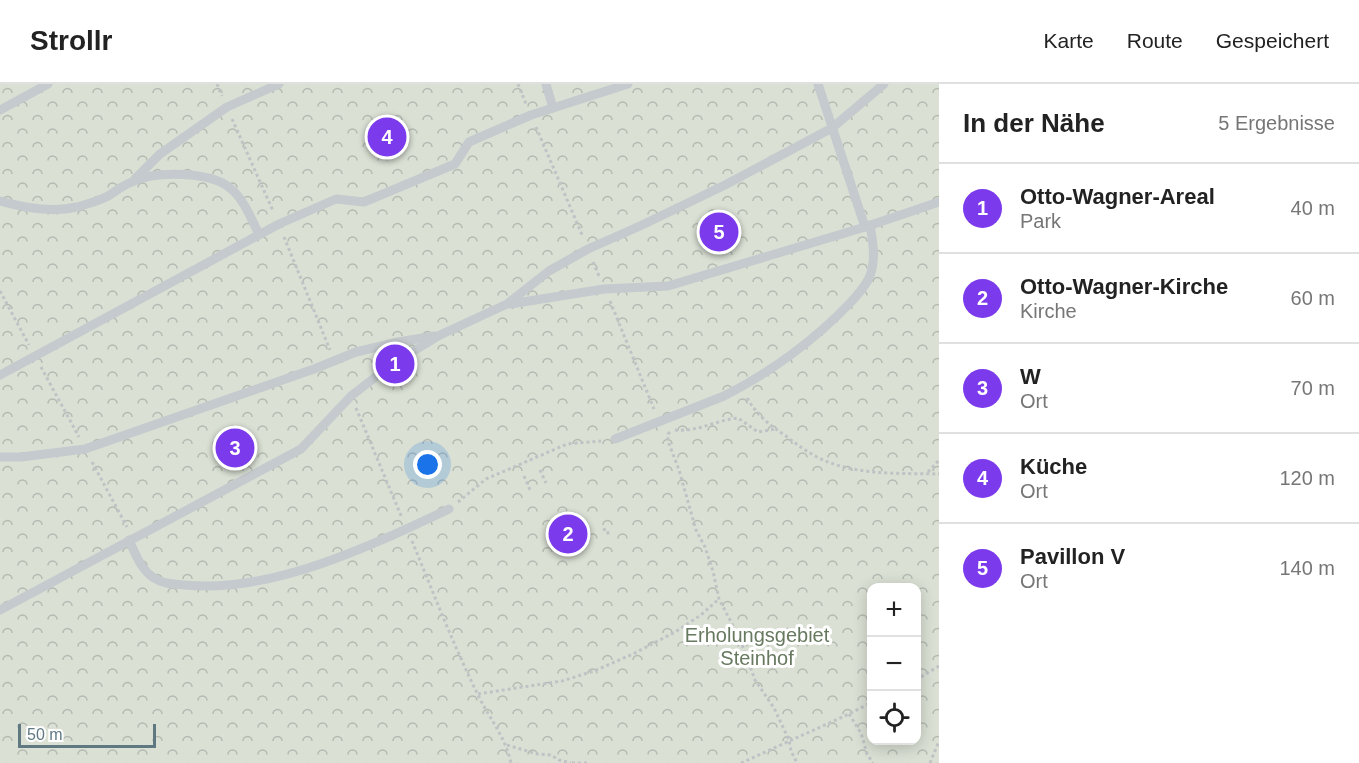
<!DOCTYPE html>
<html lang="de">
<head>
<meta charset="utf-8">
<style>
	:root { --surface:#fff; --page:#f6f6f6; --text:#222; --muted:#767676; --line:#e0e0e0; --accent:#7c3aed }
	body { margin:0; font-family:Helvetica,sans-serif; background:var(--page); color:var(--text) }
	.controls { position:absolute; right:18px; bottom:18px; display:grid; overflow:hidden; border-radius:12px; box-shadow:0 3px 15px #0003 }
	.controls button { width:54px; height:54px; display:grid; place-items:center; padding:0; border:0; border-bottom:2px solid var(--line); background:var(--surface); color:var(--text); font:30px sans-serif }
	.scale { position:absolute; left:18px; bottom:15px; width:138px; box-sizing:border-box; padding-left:6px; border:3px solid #5f7882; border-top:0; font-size:16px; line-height:21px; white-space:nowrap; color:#5f7882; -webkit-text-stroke:4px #fff; paint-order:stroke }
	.you { position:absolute; left:428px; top:381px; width:21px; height:21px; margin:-15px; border:4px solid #fff; border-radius:50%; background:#1a73e8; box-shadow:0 0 0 9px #1a73e833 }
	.badge { display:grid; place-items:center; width:39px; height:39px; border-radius:50%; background:var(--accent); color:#fff; font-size:20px; font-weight:700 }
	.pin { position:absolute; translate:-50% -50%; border:3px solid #fff; box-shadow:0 2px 6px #0006 }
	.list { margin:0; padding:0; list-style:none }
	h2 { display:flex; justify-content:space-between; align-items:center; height:78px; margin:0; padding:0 24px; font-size:26px }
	h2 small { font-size:20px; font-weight:400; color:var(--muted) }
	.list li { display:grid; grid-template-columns:39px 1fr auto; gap:18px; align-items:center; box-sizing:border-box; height:90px; padding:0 24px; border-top:2px solid var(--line) }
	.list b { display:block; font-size:22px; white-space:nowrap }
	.list p { margin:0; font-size:20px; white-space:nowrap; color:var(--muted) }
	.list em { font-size:20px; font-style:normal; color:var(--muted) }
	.icon { flex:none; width:33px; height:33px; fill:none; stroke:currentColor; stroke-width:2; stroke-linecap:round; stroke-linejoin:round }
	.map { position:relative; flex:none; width:939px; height:679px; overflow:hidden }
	header { display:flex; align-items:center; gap:36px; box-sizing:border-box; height:84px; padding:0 30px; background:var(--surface); border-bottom:2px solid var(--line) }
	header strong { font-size:28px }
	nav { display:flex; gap:33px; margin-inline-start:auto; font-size:21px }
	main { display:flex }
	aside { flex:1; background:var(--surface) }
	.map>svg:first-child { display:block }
</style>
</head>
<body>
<header>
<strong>Strollr</strong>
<nav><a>Karte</a><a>Route</a><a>Gespeichert</a></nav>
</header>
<main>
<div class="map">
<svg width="939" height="679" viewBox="0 0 939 679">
	<defs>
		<pattern id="forest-crowns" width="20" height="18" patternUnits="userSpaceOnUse" patternTransform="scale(1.5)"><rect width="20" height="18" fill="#dae0d4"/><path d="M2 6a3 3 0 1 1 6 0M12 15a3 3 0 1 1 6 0" fill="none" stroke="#b4bab1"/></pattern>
	</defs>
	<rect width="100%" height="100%" fill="#f7f7f4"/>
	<!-- forest -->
	<path fill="url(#forest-crowns)" fill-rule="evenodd" d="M0 0H939V679H0ZM872 504H916V656H872Z"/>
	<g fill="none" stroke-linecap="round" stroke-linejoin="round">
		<!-- path -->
		<g stroke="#c0c3c5" stroke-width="3" stroke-dasharray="3 3" stroke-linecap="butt">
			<polyline points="217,0 222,12"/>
			<polyline points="518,0 526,20"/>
			<polyline points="232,35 273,127"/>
			<polyline points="536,43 583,153"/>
			<polyline points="284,153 330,266"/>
			<polyline points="593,178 599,192"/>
			<polyline points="0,207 29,261"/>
			<polyline points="610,217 654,325"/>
			<polyline points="41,283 79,353"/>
			<path d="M747 314C757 331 769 341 786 352 796 360 806 367 817 373 854 392 898 389 939 390"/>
			<polyline points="356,324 402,434"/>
			<path d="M675 346C697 348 717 336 738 334L758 348 775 345"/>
			<polyline points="670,348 668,350 668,357 679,386 696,446 705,463 713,487 719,515 740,555 755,596 774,624 789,656 791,667 797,679"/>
			<polyline points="92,378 127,443"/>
			<polyline points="540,386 546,399"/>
			<polyline points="928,388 939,376"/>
			<polyline points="524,392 530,406"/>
			<polyline points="458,418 486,395 567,360 601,357"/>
			<polyline points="603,446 606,445 609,451"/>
			<path d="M412 457C433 508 453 560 477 609 489 634 505 652 511 679"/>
			<polyline points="916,596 939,582"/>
			<polyline points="478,610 562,597 594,587 633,570 675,548 701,531 719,515"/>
			<polyline points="849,630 861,649 867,670 873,679"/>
			<polyline points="507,661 537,670 551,671 559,676 571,679"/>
			<polyline points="572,679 589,679"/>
			<polyline points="741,679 849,630 872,618"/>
			<polyline points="930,679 939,657"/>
		</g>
		<!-- lane -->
		<g stroke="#c4cacd" stroke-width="9">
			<polyline points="546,0 553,24"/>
			<polyline points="818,0 865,143"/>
			<polyline points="0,26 48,0"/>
			<polyline points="135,95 160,70 227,23 279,0"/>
			<path d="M0 117C25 124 52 129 77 123 87 120 99 117 108 112 116 107 123 101 132 98 155 87 210 87 230 104 244 115 251 135 259 150"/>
			<polyline points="510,220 604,205 668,202 865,143 939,118"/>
			<polyline points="0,291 279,140 336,115 364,118 455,80 469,58 531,31 628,0"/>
			<path d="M615 355 724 312C770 289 816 255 851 218 858 210 866 202 870 192 876 175 873 158 870 141"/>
			<polyline points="0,373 21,373 85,365 314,285 356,268 398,258 435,252"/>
			<path d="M129 456C135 469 141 486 154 494 163 500 174 500 185 501 271 510 373 461 449 425"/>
			<polyline points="0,526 301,365 351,312 391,281 440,251 507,220 549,187 588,165 640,142 725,101 832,44 884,0"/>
		</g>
	</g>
	<g text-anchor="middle" stroke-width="6" stroke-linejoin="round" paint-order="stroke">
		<!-- park labels -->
		<g font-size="20" fill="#67795f" stroke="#fff">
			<text x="757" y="558">Erholungsgebiet<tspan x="757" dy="23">Steinhof</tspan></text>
		</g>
	</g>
</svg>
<div class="controls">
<button>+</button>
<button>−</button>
<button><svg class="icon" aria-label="locate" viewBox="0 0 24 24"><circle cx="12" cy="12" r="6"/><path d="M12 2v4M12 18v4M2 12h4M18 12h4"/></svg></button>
</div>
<div class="scale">50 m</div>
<div class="you"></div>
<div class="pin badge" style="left:395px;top:280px">1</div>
<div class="pin badge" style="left:568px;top:450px">2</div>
<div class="pin badge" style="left:235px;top:364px">3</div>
<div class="pin badge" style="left:387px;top:53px">4</div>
<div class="pin badge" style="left:719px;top:148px">5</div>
</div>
<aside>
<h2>In der Nähe<small>5 Ergebnisse</small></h2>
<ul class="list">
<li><span class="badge">1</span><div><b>Otto-Wagner-Areal</b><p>Park</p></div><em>40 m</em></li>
<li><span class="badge">2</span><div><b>Otto-Wagner-Kirche</b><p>Kirche</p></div><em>60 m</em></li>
<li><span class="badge">3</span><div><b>W</b><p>Ort</p></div><em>70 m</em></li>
<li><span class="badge">4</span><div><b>Küche</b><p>Ort</p></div><em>120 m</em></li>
<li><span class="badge">5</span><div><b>Pavillon V</b><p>Ort</p></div><em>140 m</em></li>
</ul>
</aside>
</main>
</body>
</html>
